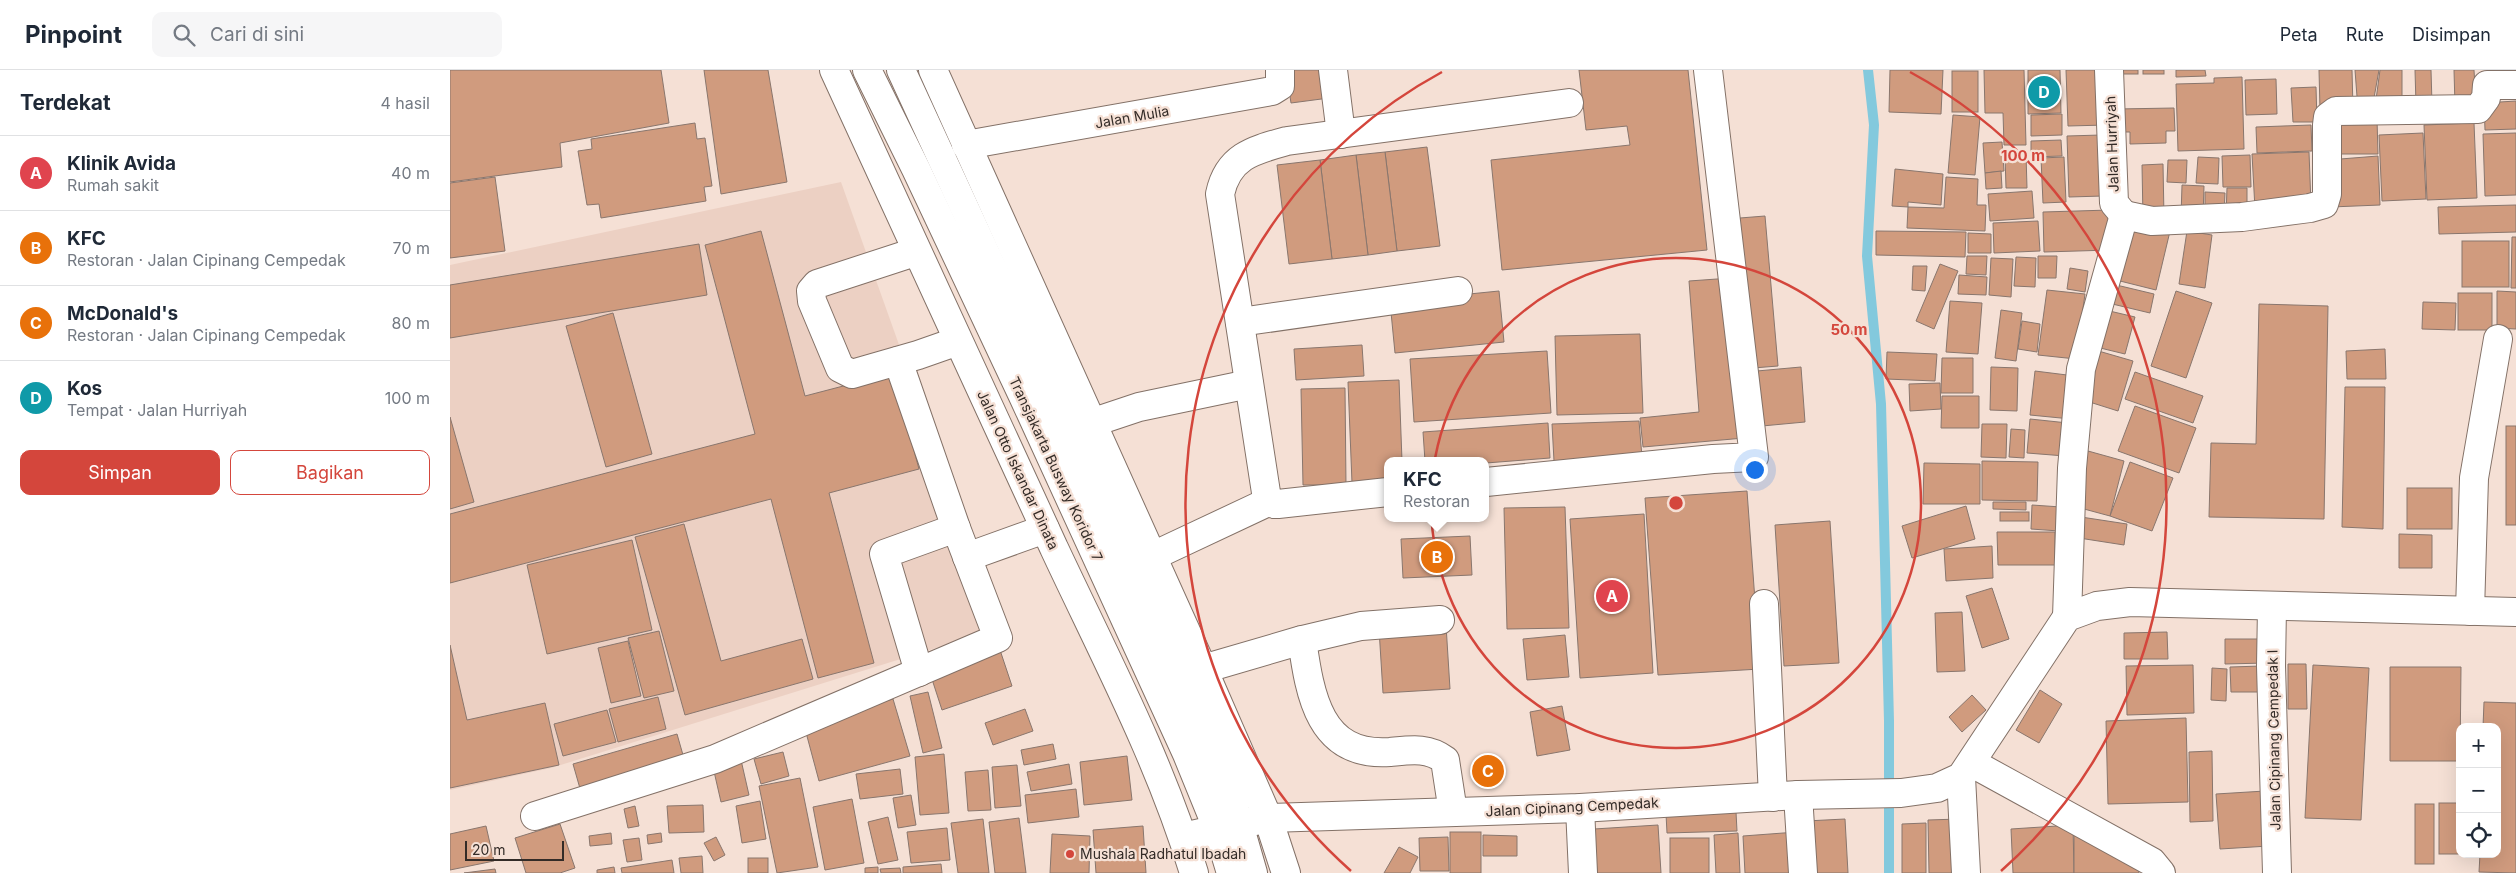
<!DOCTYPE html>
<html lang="id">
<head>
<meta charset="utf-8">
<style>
	:root { --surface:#fff; --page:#f6f6f7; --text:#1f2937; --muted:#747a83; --line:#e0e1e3; --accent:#d4463c }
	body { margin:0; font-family:Inter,sans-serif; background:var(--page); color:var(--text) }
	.controls { position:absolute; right:15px; bottom:15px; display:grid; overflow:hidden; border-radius:10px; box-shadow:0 5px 20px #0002 }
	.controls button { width:45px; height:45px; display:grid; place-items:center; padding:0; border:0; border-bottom:1px solid var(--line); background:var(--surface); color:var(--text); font:25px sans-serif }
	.scale { position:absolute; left:15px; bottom:12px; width:99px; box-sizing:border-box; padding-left:5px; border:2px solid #332b27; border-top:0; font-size:14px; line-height:18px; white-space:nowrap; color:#332b27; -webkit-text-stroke:4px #f5e0d5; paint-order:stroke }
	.you { position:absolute; left:1304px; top:399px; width:18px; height:18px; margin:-12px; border:4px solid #fff; border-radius:50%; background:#1a73e8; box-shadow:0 0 0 8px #1a73e833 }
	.badge { display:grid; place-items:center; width:32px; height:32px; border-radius:50%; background:var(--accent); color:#fff; font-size:16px; font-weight:700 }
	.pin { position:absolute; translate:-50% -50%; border:2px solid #fff; box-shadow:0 1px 5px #0006 }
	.popup { position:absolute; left:934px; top:387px; width:105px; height:65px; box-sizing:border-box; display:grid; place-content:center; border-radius:10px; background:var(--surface); filter:drop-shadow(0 1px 4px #0005); font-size:16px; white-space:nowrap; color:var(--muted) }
	.popup b { font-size:19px; color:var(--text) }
	.popup::after { content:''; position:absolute; left:50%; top:100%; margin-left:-10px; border:10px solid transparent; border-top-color:var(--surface) }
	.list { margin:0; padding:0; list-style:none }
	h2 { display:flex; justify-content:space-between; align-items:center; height:65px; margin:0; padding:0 20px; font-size:21px }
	h2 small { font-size:16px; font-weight:400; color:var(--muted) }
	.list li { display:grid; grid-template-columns:32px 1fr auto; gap:15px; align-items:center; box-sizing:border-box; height:75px; padding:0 20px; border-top:1px solid var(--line) }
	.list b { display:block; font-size:19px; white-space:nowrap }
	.list p { margin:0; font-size:16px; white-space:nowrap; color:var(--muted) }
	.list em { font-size:16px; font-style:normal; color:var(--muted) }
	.actions { display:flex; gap:10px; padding:15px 20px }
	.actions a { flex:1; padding:11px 0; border:1px solid var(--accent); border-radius:10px; text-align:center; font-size:18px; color:var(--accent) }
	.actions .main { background:var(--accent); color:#fff }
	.icon { flex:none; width:28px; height:28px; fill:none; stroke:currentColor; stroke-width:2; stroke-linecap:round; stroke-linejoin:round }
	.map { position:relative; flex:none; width:2066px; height:803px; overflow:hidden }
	header { display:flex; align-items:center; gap:30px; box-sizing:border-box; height:70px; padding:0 25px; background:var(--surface); border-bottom:1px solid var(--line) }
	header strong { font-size:24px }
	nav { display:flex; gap:28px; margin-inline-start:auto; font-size:18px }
	.search { width:350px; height:45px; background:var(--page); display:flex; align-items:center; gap:12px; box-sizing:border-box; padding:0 18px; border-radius:10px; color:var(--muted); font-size:19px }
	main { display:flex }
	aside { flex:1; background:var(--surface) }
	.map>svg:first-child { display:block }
</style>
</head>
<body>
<header>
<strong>Pinpoint</strong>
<div class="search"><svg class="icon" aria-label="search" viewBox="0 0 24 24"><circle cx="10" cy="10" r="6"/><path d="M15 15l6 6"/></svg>Cari di sini</div>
<nav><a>Peta</a><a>Rute</a><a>Disimpan</a></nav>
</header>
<main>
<aside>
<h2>Terdekat<small>4 hasil</small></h2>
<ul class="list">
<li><span class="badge" style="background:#e0444e">A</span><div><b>Klinik Avida</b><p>Rumah sakit</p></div><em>40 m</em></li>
<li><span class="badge" style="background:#e8710a">B</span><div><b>KFC</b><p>Restoran · Jalan Cipinang Cempedak</p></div><em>70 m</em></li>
<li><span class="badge" style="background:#e8710a">C</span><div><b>McDonald's</b><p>Restoran · Jalan Cipinang Cempedak</p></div><em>80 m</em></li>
<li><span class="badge" style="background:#0f9aa8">D</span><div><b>Kos</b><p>Tempat · Jalan Hurriyah</p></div><em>100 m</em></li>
</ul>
<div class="actions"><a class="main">Simpan</a><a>Bagikan</a></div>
</aside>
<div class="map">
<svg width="2066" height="803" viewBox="0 0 2066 803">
	<rect width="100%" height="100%" fill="#f5e0d5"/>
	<!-- built -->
	<polygon fill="#ecd0c3" points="391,112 550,558 101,698 0,720 0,195"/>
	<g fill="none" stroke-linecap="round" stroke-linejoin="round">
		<!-- stream -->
		<polyline stroke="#83c9dd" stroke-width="10" points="1418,0 1424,55 1417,186 1431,334 1439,651 1439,803"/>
	</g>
	<!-- building -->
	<g fill="#d09b7e" stroke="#89766d">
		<polygon points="0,0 211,0 219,53 110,73 112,97 0,112"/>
		<polygon points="254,0 318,0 337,112 271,124"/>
		<polygon points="836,0 875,0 879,28 841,33"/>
		<polygon points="1129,0 1238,0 1257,180 1052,200 1041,90 1180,75 1177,56 1136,60"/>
		<polygon points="1440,0 1493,0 1491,44 1439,42"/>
		<polygon points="1534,0 1574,0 1576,75 1554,75 1553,43 1535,43"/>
		<polygon points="1578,0 1610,0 1611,43 1578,44"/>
		<polygon points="1616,0 1655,0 1656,55 1618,56"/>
		<rect x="1667" y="0" width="21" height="4"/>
		<rect x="1693" y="0" width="21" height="4"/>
		<polygon points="1726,0 1755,0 1756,6 1726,7"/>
		<polygon points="1869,0 1902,0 1903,39 1870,40"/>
		<polygon points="1905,0 1929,0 1922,39 1908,40"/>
		<polygon points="1930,0 1952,0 1952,36 1925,37"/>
		<polygon points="1965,0 1981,0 1982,34 1966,35"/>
		<polygon points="2004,0 2024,0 2026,35 2005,36"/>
		<polygon points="2042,0 2066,0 2066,5 2042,8"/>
		<rect x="1502" y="1" width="26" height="41"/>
		<polygon points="1792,7 1794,79 1728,81 1726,14 1764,13 1764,8"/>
		<polygon points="1826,9 1827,44 1796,45 1795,10"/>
		<polygon points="1866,17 1867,52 1843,52 1841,18"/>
		<polygon points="2066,31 2066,59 2035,60 2034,33"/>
		<polygon points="1724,38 1725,61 1716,61 1716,73 1680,74 1680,62 1667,62 1667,39"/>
		<polygon points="1612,44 1612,65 1581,66 1581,45"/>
		<polygon points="1503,45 1530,47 1525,105 1498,103"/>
		<polygon points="1882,49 1927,49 1928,84 1882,84"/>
		<polygon points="245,53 247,69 255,68 262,116 254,117 256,131 151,148 149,134 137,135 128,81 142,79 141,69"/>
		<polygon points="2024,53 2027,128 1977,130 1974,55"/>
		<polygon points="1861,55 1862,81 1807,83 1806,57"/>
		<polygon points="1973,63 1976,129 1932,131 1929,65"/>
		<polygon points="2066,63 2066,125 2035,126 2033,64"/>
		<polygon points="1651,65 1653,126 1619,127 1617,66"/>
		<polygon points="1611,70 1612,86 1581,87 1581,71"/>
		<polygon points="1552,72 1554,101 1535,103 1533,73"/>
		<polygon points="977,77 990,176 947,181 935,82"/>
		<polygon points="935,82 947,181 918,185 906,85"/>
		<polygon points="1859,82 1861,135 1805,139 1802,84"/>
		<polygon points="1576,84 1577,118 1556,118 1555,85"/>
		<polygon points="906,85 918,185 882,189 870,90"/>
		<polygon points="1800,85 1801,117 1773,117 1772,86"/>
		<polygon points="1928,86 1930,135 1881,137 1878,90"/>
		<polygon points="1614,87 1616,132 1593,133 1591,88"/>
		<polygon points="1748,87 1769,88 1768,114 1746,113"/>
		<polygon points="870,90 882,189 839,194 827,95"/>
		<polygon points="1718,90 1737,90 1736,113 1717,112"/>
		<polygon points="1713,94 1714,148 1693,149 1692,95"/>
		<polygon points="1445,99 1493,104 1491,135 1458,132 1458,137 1442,136"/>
		<polygon points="1551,101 1552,118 1536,119 1535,103"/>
		<polygon points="45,107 55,181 0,188 0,113"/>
		<polygon points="1496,107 1528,109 1527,135 1536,135 1535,161 1457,158 1458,137 1494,138"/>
		<polygon points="1732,115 1754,116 1753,148 1731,147"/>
		<polygon points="1777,118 1797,118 1797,145 1776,145"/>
		<polygon points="1582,121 1584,148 1540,151 1538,124"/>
		<polygon points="1755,122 1775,123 1774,144 1755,144"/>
		<polygon points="2066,135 2066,162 1989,164 1988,137"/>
		<polygon points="1660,140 1661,180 1594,182 1593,142"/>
		<polygon points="1315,146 1328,296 1303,298 1290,148"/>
		<polygon points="1677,147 1721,157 1706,220 1662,209"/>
		<polygon points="1588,151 1590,181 1544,183 1543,153"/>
		<polygon points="311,161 355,326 443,303 469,399 379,423 424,593 368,608 321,429 0,513 0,444 305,364 255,175"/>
		<polygon points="1426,161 1516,162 1515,187 1426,185"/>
		<polygon points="1737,161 1762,165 1755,218 1729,214"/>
		<polygon points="1518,163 1541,164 1541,183 1518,183"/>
		<polygon points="2062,167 2066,167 2066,218 2061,218"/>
		<rect x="2012" y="171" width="47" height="46"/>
		<polygon points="249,174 257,225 0,268 0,215"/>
		<polygon points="1517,186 1537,186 1536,205 1516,204"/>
		<polygon points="1588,186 1607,186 1606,208 1588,208"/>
		<polygon points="1566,187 1586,188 1585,217 1564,216"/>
		<polygon points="1541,188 1563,189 1561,227 1539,225"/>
		<polygon points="1490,194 1508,201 1484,259 1466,251"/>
		<polygon points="1463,196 1477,196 1475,221 1462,220"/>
		<polygon points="1620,198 1638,201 1635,222 1617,219"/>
		<polygon points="1509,205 1537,207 1536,225 1508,224"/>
		<polygon points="1281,208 1294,368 1193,377 1190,348 1249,342 1239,211"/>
		<polygon points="1658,213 1704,224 1700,243 1654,232"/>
		<polygon points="1597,220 1635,224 1626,289 1588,285"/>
		<polygon points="1049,221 1054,272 945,283 940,232"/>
		<polygon points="1726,221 1762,233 1736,308 1701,296"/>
		<polygon points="2047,221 2066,222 2066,259 2047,258"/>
		<rect x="2008" y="223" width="34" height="37"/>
		<polygon points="1500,231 1532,233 1528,284 1496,282"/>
		<polygon points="1973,232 2006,233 2005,260 1972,259"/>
		<polygon points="1809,234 1878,236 1874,449 1759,447 1761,373 1806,374"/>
		<polygon points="1651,239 1685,247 1675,284 1642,276"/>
		<polygon points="1551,240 1572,243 1566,291 1545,288"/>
		<polygon points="163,243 202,384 156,397 116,256"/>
		<polygon points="1572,251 1590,254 1587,282 1568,279"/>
		<polygon points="1190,264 1193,343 1107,345 1105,266"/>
		<polygon points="912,275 914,306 846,310 844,279"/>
		<polygon points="1935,279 1936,309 1897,309 1896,281"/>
		<polygon points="1645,280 1683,291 1668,341 1630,329"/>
		<polygon points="1097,281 1101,343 964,352 960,289"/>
		<polygon points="1437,282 1487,284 1485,311 1436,309"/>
		<polygon points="1492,288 1523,288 1523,323 1491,323"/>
		<polygon points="1351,297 1355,352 1312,356 1307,301"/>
		<polygon points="1541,297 1568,298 1567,341 1540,340"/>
		<polygon points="1585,301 1625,306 1621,349 1580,345"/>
		<polygon points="1685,302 1753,326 1743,353 1675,329"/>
		<polygon points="949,310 952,391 938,391 938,412 902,413 898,312"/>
		<polygon points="1490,313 1491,339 1460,341 1459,314"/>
		<polygon points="1895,317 1935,317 1933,459 1892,457"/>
		<polygon points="895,318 896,415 853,415 851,319"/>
		<polygon points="1492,326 1529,326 1529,358 1491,358"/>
		<polygon points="1685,336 1746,358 1729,403 1668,381"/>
		<polygon points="0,347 24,432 0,439"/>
		<polygon points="1580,349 1618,353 1615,386 1577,383"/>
		<polygon points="1189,351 1192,387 1104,391 1102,354"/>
		<polygon points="1098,353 1100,388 1036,393 1036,391 975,391 973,362"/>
		<polygon points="1532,354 1557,354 1556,388 1531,387"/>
		<rect x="2056" y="356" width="10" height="99"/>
		<polygon points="1561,359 1575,360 1574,388 1559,387"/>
		<polygon points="1638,381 1674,391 1660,446 1623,436"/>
		<polygon points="1532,391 1588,392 1587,431 1532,430"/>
		<polygon points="1680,392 1723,408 1702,461 1660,446"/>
		<polygon points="1474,393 1530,394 1530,434 1473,434"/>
		<rect x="1957" y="418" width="45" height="41"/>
		<polygon points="1297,421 1310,599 1208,605 1195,428"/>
		<polygon points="1543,432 1576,432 1576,440 1543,439"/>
		<polygon points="1582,435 1611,437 1609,461 1581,459"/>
		<polygon points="1516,436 1525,469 1462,488 1452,456"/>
		<polygon points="1115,437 1119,558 1057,559 1054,438"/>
		<rect x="1550" y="442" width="29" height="9"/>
		<polygon points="1194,444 1203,603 1130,608 1120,449"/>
		<polygon points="1631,447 1677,454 1674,475 1629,468"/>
		<polygon points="1380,451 1389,593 1334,596 1325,455"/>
		<polygon points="234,454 271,591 352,569 363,609 235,645 185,467"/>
		<polygon points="1547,462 1605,462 1605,495 1548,495"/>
		<polygon points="1949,464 1982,465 1982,498 1949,498"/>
		<polygon points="1020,466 1022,505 953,508 951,469"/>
		<polygon points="182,470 202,560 97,584 77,495"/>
		<polygon points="1542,476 1543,508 1496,511 1494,479"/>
		<polygon points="1542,518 1559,569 1532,578 1516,526"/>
		<polygon points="1512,542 1515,601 1487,602 1485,543"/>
		<polygon points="996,555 1000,619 933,623 929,559"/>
		<polygon points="209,561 224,621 194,628 178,568"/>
		<polygon points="1717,562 1718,589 1674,589 1674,563"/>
		<polygon points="1115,565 1119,607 1077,610 1073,569"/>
		<polygon points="1775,569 1816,569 1816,593 1775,594"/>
		<polygon points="178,571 191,626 161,633 148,578"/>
		<polygon points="0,575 17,650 95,633 109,695 0,718"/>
		<polygon points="549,577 562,616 492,640 479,600"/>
		<polygon points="1838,594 1856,594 1857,639 1838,639"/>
		<polygon points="1743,595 1744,643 1677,645 1676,596"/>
		<polygon points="1863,595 1919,598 1911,750 1855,748"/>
		<polygon points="1812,596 1813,622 1781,622 1780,597"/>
		<polygon points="1940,597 2011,597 2010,691 1940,691"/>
		<polygon points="1762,598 1777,599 1776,631 1761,630"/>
		<polygon points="1590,620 1612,634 1589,673 1566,660"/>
		<polygon points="478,622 492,678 473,683 460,626"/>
		<polygon points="1522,625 1536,640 1512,662 1499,647"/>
		<polygon points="208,627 216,659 168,672 159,639"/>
		<polygon points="443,629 460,686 369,711 354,655"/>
		<polygon points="2034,632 2066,633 2066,803 2029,802 2030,784 2047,784 2047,657 2033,657"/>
		<polygon points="1112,636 1120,680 1087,686 1080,642"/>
		<polygon points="575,639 583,661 543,675 535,653"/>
		<polygon points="157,640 166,672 113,686 104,654"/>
		<polygon points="1736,648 1738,732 1658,734 1656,651"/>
		<polygon points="227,664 235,692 131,722 123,694"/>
		<polygon points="603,674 606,689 574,695 571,680"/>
		<polygon points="1762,681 1763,751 1740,752 1739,682"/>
		<polygon points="333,682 339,706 311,714 304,689"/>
		<polygon points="494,684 499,743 470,745 465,687"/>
		<polygon points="677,686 682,730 634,735 630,692"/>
		<polygon points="291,690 299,725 271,732 263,697"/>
		<polygon points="619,694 622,714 581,721 577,702"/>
		<polygon points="567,695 571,736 545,738 542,697"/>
		<polygon points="450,699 453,724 410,729 406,704"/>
		<polygon points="538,700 541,740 518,741 515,702"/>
		<polygon points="350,708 368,797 327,803 309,716"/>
		<polygon points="626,719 629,747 578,753 575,725"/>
		<polygon points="1815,721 1819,776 1770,779 1766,724"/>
		<polygon points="461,725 466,755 448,758 443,728"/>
		<polygon points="402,729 414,793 375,800 363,737"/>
		<polygon points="310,731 316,769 292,773 286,736"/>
		<rect x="1989" y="733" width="21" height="51"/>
		<rect x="1965" y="734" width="19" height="60"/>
		<polygon points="253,735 254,762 219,763 217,736"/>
		<polygon points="185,736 189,756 178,758 174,739"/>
		<polygon points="1286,742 1287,761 1217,763 1216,744"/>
		<polygon points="438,747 448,790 428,794 418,752"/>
		<polygon points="569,748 576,803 545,803 539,752"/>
		<polygon points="533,749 539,803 508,803 501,753"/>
		<polygon points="1395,749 1398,803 1359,803 1356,751"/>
		<polygon points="1509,749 1510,803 1479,803 1478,750"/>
		<polygon points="1476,753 1476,803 1452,803 1452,754"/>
		<polygon points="110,754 125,798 110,803 76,803 65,768"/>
		<polygon points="1208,755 1211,803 1147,803 1144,759"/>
		<polygon points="1623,755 1624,803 1563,803 1561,759"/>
		<polygon points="36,756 44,791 0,800 0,764"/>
		<polygon points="693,756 696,803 646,803 643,760"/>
		<polygon points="1624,756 1686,787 1689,803 1624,803"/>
		<polygon points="497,758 500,790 461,793 457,762"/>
		<rect x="1000" y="762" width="31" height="41"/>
		<polygon points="1347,762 1349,803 1295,803 1293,766"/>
		<polygon points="161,763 162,774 140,776 139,766"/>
		<polygon points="211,763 212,772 198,774 197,765"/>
		<polygon points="1288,763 1290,803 1266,803 1264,765"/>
		<polygon points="602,764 640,766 639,803 600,803"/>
		<polygon points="1033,765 1067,766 1067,786 1033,786"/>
		<polygon points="266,767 275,785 264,791 254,773"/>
		<polygon points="998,767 999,801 970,801 969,768"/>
		<polygon points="189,768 192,790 177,792 173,770"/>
		<rect x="1220" y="768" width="39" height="35"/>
		<polygon points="949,777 968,787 960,803 934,803"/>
		<polygon points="252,786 253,803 231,803 229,788"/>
		<rect x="298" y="788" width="20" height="15"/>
		<polygon points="222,790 224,803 172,803 171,798"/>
		<polygon points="491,794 492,803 453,803 453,797"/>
		<polygon points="164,797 165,803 147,803 147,800"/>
		<polygon points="428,797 428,803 415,803 415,798"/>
		<polygon points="450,798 451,803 431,803 430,799"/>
		<polygon points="45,799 46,803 14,803"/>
	</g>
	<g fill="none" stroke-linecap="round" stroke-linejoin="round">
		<!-- minor casing -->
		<g stroke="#837167" stroke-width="30">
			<g id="minor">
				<polyline points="417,0 466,99 573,326 737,684 768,760 781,803"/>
				<polyline points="451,0 677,490 780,723 803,803"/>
				<polyline points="883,0 891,64"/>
				<polyline points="1659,0 1664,133 1674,145"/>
				<polyline points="516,75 822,21 830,16 830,0"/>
				<polyline points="1674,145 1702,151 1792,147 1860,138 1874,134 1877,124 1877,55 1878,47 1886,41 2028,39 2036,28 2037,15 2066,15"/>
				<polyline points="465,182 367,214 361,221 362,231 390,298 402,304 468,285 508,271"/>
				<polyline points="790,252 1008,221"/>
				<polyline points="644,352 689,337 799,314"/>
				<polyline points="1036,412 1263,389 1304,387 1258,0"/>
				<path d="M938 422 828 434H824L817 429 770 124C778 86 804 80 837 71L1119 33"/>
				<polyline points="703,486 820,431"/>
				<polyline points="517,487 595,459"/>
				<polyline points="1314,534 1323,727"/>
				<polyline points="1822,537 1821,596 1827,803"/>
				<polyline points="2020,541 2024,408 2048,269"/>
				<polyline points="1617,547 1622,398 1631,299 1674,145"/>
				<path d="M852 570C860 625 869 687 940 682 961 680 978 677 995 690L1003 742"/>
				<polyline points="753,599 852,570 911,556 990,550"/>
				<polyline points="469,602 434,484 506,458"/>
				<polyline points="1522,693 1702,792 1711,803"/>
				<polyline points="1511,707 1516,803"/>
				<polyline points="1348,725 1353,803"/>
				<polyline points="1130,738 1133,803"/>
				<polyline points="85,746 265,689 548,568 506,458 448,291"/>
				<polyline points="733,767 818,748 1130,738 1348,725 1451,723 1487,718 1511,707 1617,547 1647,536 1680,532 2066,542"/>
			</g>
		</g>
		<!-- major casing -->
		<g stroke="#837167" stroke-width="30">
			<g id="major">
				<path d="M384 0C456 160 530 319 604 478 654 585 710 690 744 803"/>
				<polyline points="483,0 753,599 818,748 836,803"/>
			</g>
		</g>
		<!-- minor -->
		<use href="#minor" stroke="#fff" stroke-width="28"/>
		<!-- major -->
		<use href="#major" stroke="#fff" stroke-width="28"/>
	</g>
	<!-- distance rings -->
	<g fill="none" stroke="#d4463c" stroke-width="2.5">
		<circle cx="1226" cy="433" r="245"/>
		<path d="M901 801A491 491 0 0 1 992 2M1460 2A491 491 0 0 1 1551 801"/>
	</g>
	<!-- markers -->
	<circle fill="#d4463c" stroke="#f5e0d5" stroke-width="2" cx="620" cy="784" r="5"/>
	<g text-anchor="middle" stroke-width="4.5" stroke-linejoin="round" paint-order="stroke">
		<!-- street labels -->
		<g font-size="14" fill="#332b27" stroke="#f5e0d5">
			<text transform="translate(682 47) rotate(-10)" y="5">Jalan Mulia</text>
			<text transform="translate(1662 74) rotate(-92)" y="5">Jalan Hurriyah</text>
			<text transform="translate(606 399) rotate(65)" y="5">Transjakarta Busway Koridor 7</text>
			<text transform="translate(568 400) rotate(65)" y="5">Jalan Otto Iskandar Dinata</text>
			<text transform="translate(1824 670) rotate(-91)" y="5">Jalan Cipinang Cempedak I</text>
			<text transform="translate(1122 737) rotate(-3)" y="5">Jalan Cipinang Cempedak</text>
		</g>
		<!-- poi labels -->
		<g font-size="14" fill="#332b27" stroke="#f5e0d5" text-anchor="start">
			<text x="630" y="789">Mushala Radhatul Ibadah</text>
		</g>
	</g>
	<circle cx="1226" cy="433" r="8" fill="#d4463c" stroke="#f5e0d5" stroke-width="2.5"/>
	<g font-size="15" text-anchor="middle" font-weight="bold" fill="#d4463c" stroke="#f5e0d5" stroke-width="4.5" stroke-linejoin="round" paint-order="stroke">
		<text x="1573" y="91">100 m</text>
		<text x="1399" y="265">50 m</text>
	</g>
</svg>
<div class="controls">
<button>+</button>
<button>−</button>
<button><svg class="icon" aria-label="locate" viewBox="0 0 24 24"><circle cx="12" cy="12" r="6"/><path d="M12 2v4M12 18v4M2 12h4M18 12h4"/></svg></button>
</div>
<div class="scale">20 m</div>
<div class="you"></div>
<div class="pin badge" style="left:1162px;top:526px;background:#e0444e">A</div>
<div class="pin badge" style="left:987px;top:487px;background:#e8710a">B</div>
<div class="popup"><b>KFC</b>Restoran</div>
<div class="pin badge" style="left:1038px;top:701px;background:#e8710a">C</div>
<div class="pin badge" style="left:1594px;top:22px;background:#0f9aa8">D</div>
</div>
</main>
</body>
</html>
